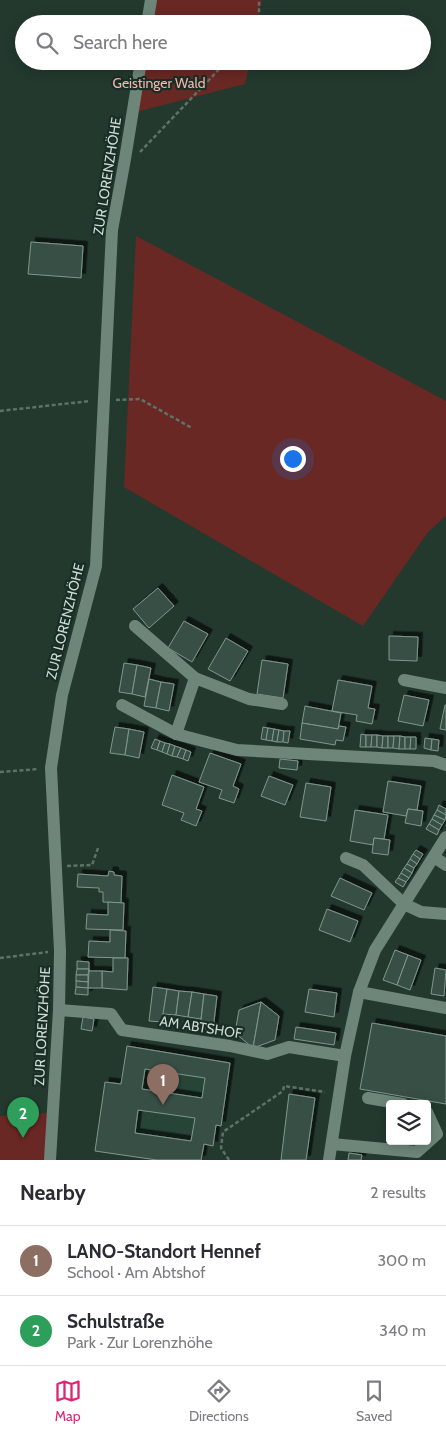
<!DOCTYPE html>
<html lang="en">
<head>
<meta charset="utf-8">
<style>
	:root { --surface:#fff; --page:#f7f7f7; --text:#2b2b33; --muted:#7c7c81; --line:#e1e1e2; --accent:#db2777 }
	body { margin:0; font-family:Cabin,sans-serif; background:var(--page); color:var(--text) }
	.controls { position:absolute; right:15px; bottom:15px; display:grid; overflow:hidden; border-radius:5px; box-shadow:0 2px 12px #0003 }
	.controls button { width:45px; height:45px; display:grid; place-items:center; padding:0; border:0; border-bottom:1px solid var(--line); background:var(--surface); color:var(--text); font:25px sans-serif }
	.you { position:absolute; left:292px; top:458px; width:18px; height:18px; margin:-12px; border:4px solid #fff; border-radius:50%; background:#1a73e8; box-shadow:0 0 0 8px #1a73e833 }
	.badge { display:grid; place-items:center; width:32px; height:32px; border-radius:50%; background:var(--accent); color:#fff; font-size:16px; font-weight:700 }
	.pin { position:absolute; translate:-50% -41px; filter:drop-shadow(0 1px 2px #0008) }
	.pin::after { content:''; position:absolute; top:26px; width:18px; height:15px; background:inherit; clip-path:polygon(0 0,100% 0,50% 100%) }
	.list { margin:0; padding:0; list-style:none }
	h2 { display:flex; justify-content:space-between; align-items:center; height:65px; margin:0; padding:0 20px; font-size:21px }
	h2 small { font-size:16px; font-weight:400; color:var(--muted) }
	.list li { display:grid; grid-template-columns:32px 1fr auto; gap:15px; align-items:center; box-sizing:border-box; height:70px; padding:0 20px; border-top:1px solid var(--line) }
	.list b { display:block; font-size:19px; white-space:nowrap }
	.list p { margin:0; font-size:16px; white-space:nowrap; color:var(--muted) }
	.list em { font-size:16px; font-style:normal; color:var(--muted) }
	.icon { flex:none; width:28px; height:28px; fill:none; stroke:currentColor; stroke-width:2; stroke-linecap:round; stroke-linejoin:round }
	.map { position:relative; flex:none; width:446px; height:1160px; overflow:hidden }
	.search { position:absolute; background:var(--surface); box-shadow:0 2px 12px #0003; left:15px; right:15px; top:15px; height:55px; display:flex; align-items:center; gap:12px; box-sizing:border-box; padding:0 18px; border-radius:28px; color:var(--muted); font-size:19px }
	.sheet { height:205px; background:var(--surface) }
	nav { display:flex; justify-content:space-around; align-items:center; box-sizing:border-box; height:70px; border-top:1px solid var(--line); background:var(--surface); font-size:14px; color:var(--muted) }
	nav a { display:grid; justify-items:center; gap:2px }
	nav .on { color:var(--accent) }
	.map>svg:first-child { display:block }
</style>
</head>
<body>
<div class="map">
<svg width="446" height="1160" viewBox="0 0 446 1160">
	<defs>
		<filter id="shadow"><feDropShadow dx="4.5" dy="-4.5" stdDeviation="0" flood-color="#0009"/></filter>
	</defs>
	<rect width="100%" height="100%" fill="#23392e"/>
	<!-- built -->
	<polygon fill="#274537" points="127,1046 230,1063 221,1126 216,1125 213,1146 204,1144 201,1160 157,1160 95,1151 105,1082 121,1084"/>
	<!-- green -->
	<g fill="#6a2824">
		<polygon points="151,0 262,0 257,24 147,24"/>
		<polygon points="141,61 250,61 245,84 132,113"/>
		<polygon points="136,236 446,401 446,516 428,532 363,626 124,487"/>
		<polygon points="48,1113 46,1160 0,1160 0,1116"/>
	</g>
	<!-- building -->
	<g fill="#395045" stroke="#7f988b" fill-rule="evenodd" filter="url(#shadow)">
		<polygon points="31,242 83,246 81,278 28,274"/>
		<polygon points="158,588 174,606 149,628 133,609"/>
		<polygon points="184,621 208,634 192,662 168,648"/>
		<polygon points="389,636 418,637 417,661 389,660"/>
		<polygon points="226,638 248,651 230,681 208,669"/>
		<polygon points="262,660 288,664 283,698 257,694"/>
		<polygon points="124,663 137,665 132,694 119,692"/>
		<polygon points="137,665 151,668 145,697 132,694"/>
		<polygon points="149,679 161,682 156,708 144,706"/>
		<polygon points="338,680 372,686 368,708 375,709 372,724 356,721 357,715 332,711"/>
		<polygon points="161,682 174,684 169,711 156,708"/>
		<polygon points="404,695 429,700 423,726 398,721"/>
		<polygon points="445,705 446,705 446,730 440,729"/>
		<polygon points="305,706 341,713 338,729 302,723"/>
		<polygon points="302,723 338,729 339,726 346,727 343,741 336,740 335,745 300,739"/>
		<polygon points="115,727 129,729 125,755 110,753"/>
		<polygon points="263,727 268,728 266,740 261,739"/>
		<polygon points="268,728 274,729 272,741 266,740"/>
		<polygon points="129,729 144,732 139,758 125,755"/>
		<polygon points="274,729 279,730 277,742 272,741"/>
		<polygon points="279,730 284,731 283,742 277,742"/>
		<polygon points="284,731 290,731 288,743 283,742"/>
		<polygon points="361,734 366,735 366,747 360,747"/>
		<polygon points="366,735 372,735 371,747 366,747"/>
		<polygon points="372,735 377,735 377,747 371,747"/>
		<polygon points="377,735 383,736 382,748 377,747"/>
		<polygon points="383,736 388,736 388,748 382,748"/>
		<polygon points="388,736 394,736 393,748 388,748"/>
		<polygon points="394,736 400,736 399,749 393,748"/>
		<polygon points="400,736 405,737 405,749 399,749"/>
		<polygon points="405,737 411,737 410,749 405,749"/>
		<polygon points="411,737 416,737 416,749 410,749"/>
		<polygon points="425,738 432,739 431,750 424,748"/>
		<polygon points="155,739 160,741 157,750 151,748"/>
		<polygon points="432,739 439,740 438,751 431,750"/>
		<polygon points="160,741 165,743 162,752 157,750"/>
		<polygon points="165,743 170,744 167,754 162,752"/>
		<polygon points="170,744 175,746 172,756 167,754"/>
		<polygon points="175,746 181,748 177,757 172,756"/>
		<polygon points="181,748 186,750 183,759 177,757"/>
		<polygon points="186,750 191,752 188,761 183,759"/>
		<polygon points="210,753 241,764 233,786 239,789 234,803 219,798 222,790 199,782"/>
		<polygon points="280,759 298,761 297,770 279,768"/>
		<polygon points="172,775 204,787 196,809 202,811 196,826 181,820 184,813 162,805"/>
		<polygon points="269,776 293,785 285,805 261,796"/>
		<polygon points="388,781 421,786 417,810 408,809 406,816 383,812"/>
		<polygon points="306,783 331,787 326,821 300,817"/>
		<polygon points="439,805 446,809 446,815 437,810"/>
		<polygon points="408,809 423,811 421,826 405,823"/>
		<polygon points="355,810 388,815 384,839 374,838 373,845 350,841"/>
		<polygon points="437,810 446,815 445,820 434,815"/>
		<polygon points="434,815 445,820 442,825 432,819"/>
		<polygon points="432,819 442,825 439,830 429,824"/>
		<polygon points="429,824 439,830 437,835 426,829"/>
		<polygon points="374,838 390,840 388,855 372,853"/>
		<polygon points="416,850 423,854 420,859 413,854"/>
		<polygon points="413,854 420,859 417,864 410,859"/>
		<polygon points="410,859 417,864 414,868 407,864"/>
		<polygon points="407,864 414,868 412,873 404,868"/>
		<polygon points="404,868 412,873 409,878 401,873"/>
		<polygon points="109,871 114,872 114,875 122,876 121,903 103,902 103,892 99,892 99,888 77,887 78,874 108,876"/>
		<polygon points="401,873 409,878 406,882 398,878"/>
		<polygon points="340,878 372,893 364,910 331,896"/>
		<polygon points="398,878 406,882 403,887 395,882"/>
		<polygon points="108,902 124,903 123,930 86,929 87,914 108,915"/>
		<polygon points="327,909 358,921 350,942 319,930"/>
		<polygon points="110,930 126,931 125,958 88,957 89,941 110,942"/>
		<polygon points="395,950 408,955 397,985 383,980"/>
		<polygon points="408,955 421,960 410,990 397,985"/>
		<polygon points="113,958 128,958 127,990 102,988 102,971 113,972"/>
		<polygon points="77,961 89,962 89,971 89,969 77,969"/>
		<polygon points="435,968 446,970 444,996 431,994"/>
		<polygon points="77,969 89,969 88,975 76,975"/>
		<polygon points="89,971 102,971 102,988 88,988"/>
		<polygon points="76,975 88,975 88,982 76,981"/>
		<polygon points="76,981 88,982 88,988 76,987"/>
		<polygon points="76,987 88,988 88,995 75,994"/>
		<polygon points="153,987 167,989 162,1022 149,1021"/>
		<polygon points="167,989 179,991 176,1015 163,1014"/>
		<polygon points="309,989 337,993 334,1017 305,1012"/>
		<polygon points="179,991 192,992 188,1017 176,1015"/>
		<polygon points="192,992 204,994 201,1019 188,1017"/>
		<polygon points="204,994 217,996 213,1030 200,1029"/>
		<polygon points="261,1002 253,1048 235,1033 239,1010"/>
		<polygon points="261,1002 279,1016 275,1040 253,1048"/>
		<polygon points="83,1017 94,1019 92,1031 81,1029"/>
		<polygon points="372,1023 446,1036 446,1104 360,1089"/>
		<polygon points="296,1027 336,1033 334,1045 294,1039"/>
		<path d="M127 1046 230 1063 221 1126 216 1125 213 1146 204 1144 201 1160H157L95 1151 105 1082 121 1084ZM145 1069 205 1078 202 1098 142 1089ZM138 1110 195 1118 191 1141 135 1133Z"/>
		<polygon points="289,1094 315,1098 306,1160 281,1160"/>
		<polygon points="349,1153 362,1155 361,1160 348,1160"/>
	</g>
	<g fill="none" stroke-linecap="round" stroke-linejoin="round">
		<!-- path -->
		<g stroke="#5f7268" stroke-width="2.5" stroke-dasharray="4 2.5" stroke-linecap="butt">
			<polyline points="255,24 259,18 259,0"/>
			<polyline points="140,152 227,61"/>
			<polyline points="116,400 140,399 192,428"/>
			<polyline points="0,411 90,401"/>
			<polyline points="0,772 38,769"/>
			<polyline points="67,866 92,865 98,848"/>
			<polyline points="0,958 48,952"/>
			<polyline points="229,1160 221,1148 223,1132 283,1091 284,1086 325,1092"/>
		</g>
		<!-- minor -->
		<g stroke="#6e867a" stroke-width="12">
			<polyline points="147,24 151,0"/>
			<polyline points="135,626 195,678"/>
			<polyline points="404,680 446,688"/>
			<polyline points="282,704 249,699 195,678 176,734 237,750 434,761 446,765"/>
			<polyline points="122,705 176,734"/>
			<polyline points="434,857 446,865"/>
			<polyline points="346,858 363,865 404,904 421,912 446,914"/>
			<polyline points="359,992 446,1008"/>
			<polyline points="59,1010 111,1014 122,1030 230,1046 267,1054 289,1047 345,1056"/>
			<polyline points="368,1098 403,1104"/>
			<polyline points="332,1144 417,1152 437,1134 427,1112"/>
			<polyline points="50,1160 59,1010 60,951 51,768 62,695 96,566 112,230 125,159 141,61"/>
			<polyline points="329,1160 345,1056 359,992 375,950 446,837"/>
		</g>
	</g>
	<g text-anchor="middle" stroke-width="4.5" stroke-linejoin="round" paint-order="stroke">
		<!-- park labels -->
		<g font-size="14" fill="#f5b4ad" stroke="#192e25">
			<text x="159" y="88">Geistinger Wald</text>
		</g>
		<!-- street labels -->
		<g font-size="14" fill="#cddad3" stroke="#192e25">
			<text transform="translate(107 176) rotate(-81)" y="5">ZUR LORENZHÖHE</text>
			<text transform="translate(65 621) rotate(-76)" y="5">ZUR LORENZHÖHE</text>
			<text transform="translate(42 1026) rotate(-87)" y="5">ZUR LORENZHÖHE</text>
			<text transform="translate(201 1027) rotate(9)" y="5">AM ABTSHOF</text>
		</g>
	</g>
</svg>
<div class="controls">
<button><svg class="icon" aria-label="layers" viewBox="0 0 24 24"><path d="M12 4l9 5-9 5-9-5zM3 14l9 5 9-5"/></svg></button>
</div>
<div class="you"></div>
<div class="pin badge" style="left:163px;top:1105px;background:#8d6e63">1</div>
<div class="pin badge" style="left:23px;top:1138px;background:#2e9e5b">2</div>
<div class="search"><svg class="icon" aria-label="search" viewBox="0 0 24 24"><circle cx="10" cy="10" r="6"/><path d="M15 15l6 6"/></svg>Search here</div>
</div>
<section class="sheet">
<h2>Nearby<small>2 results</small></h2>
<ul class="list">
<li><span class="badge" style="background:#8d6e63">1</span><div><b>LANO-Standort Hennef</b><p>School · Am Abtshof</p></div><em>300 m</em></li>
<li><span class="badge" style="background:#2e9e5b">2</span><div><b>Schulstraße</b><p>Park · Zur Lorenzhöhe</p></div><em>340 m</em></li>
</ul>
</section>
<nav>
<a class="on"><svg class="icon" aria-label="map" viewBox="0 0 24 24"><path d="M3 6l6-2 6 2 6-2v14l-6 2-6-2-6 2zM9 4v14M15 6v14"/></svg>Map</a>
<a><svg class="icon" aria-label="directions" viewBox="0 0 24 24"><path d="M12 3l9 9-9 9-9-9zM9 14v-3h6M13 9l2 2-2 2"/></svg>Directions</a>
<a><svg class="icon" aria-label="saved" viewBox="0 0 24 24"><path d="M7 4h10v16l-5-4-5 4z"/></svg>Saved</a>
</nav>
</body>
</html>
